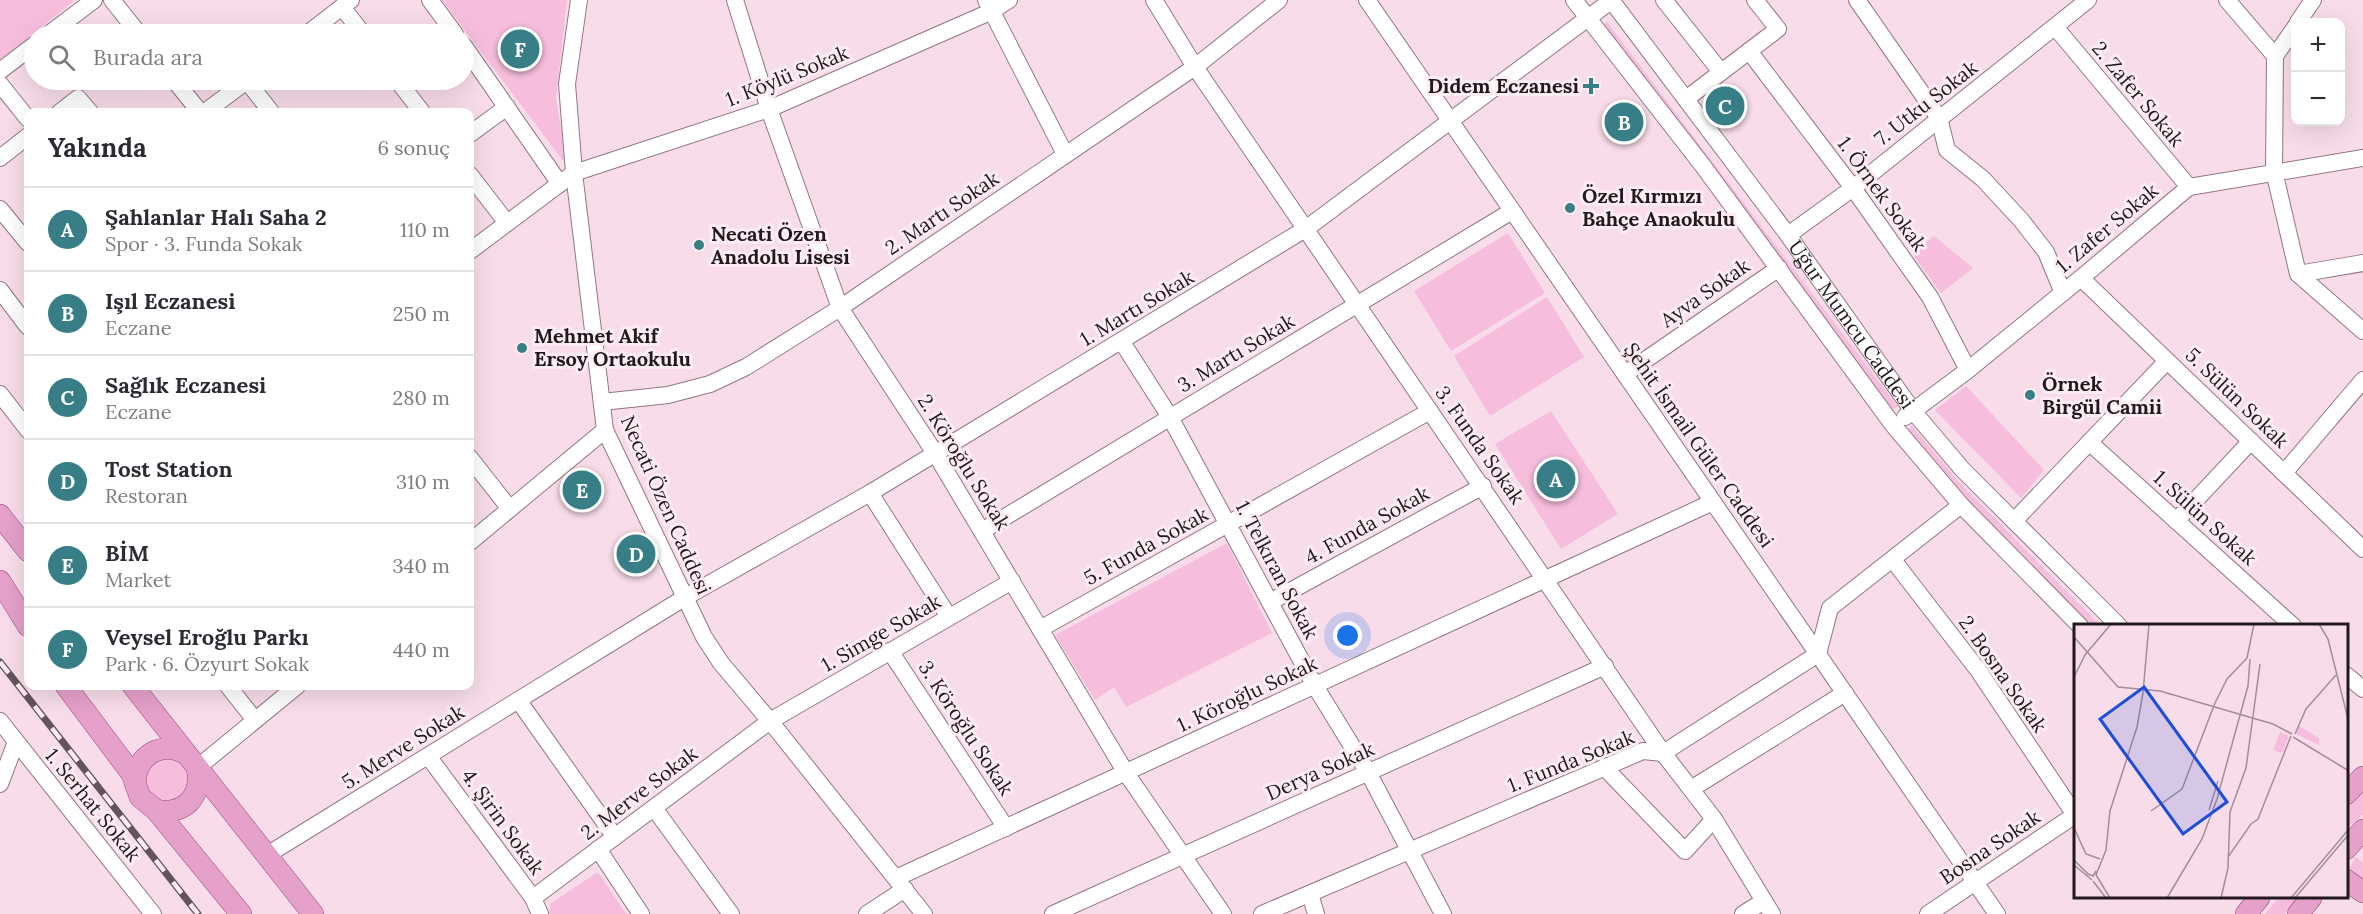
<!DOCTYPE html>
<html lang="tr">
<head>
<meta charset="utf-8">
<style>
	:root { --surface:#fff; --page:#f7f7f7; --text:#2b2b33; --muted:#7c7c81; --line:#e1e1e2; --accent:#377e87 }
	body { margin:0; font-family:Lora,serif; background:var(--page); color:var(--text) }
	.controls { position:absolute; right:18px; top:18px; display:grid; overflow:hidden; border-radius:12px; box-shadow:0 6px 24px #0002 }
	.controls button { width:54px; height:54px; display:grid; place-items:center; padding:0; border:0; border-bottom:2px solid var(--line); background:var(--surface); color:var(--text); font:30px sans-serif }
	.you { position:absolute; left:1348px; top:636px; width:21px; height:21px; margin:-15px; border:4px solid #fff; border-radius:50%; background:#1a73e8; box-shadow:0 0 0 9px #1a73e833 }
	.badge { display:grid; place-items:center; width:39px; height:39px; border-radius:50%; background:var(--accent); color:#fff; font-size:20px; font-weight:700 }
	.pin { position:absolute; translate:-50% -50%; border:3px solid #fff; box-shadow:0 2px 6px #0006 }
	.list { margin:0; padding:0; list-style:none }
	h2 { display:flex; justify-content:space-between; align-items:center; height:78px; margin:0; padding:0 24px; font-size:26px }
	h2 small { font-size:20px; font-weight:400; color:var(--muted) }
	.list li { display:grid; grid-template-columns:39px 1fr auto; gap:18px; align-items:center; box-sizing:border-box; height:84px; padding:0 24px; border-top:2px solid var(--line) }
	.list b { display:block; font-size:22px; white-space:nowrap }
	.list p { margin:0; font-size:20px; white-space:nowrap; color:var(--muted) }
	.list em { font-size:20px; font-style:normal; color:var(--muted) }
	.icon { flex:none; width:33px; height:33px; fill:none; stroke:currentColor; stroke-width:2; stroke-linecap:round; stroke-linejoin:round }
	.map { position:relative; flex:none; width:2363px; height:914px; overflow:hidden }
	.search { position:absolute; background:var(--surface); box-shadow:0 6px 24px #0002; left:24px; top:24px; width:450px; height:66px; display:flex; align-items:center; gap:15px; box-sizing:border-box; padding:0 21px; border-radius:33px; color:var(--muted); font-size:22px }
	.panel { position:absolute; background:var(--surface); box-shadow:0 6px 24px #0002; left:24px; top:108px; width:450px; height:582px; border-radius:12px }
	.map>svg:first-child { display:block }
</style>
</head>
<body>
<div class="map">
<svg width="2363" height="914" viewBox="0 0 2363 914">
	<rect width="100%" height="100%" fill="#f8dcea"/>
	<!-- green -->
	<g fill="#f7bddd">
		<polygon points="0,0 75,0 0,60"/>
		<polygon points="442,0 567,0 556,98 567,166"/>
		<polygon points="1607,22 1898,407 1890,410 1601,26"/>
		<polygon points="1508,233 1545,293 1451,351 1414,291"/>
		<polygon points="1934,236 1973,268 1941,293 1913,255"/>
		<polygon points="1547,297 1584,357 1490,416 1454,356"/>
		<polygon points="1966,386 2044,470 2021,498 1935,410"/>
		<polygon points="1551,411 1618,514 1561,549 1495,444"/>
		<polygon points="1912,426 1958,481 2101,626 2092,626 1957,492 1906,431"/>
		<polygon points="1227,543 1272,633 1126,707 1114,687 1095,700 1055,635"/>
		<circle cx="167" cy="779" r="22"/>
		<polygon points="2363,790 2363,815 2347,828 2347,806"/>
		<polygon points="2356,857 2363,862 2363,881 2348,870"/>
		<polygon points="598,872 626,914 549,914 551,903"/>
		<polygon points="2278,898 2298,898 2285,914 2265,914"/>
	</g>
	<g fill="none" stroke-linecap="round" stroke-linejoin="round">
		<!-- minor casing -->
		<g stroke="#907784" stroke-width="18">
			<g id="minor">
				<polyline points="112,0 139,34"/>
				<polyline points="430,0 455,34"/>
				<polyline points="579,0 567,84 574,173 605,430 704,637 721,663 770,721 924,914"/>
				<polyline points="735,0 769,109 840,308 935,453 1126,773 1223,914"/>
				<polyline points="986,0 1065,154"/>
				<polyline points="1154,0 1195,67 1663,753 1714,819 1772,914"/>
				<polyline points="1367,0 1997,914"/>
				<polyline points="1574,0 1703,166 1893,425 1961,505 2080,626"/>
				<path id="s1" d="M1611 0 1788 235 1913 411 1962 469 2119 626"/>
				<polyline points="1664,0 1721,72"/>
				<polyline points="1857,0 1939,118 1947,150 1983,179 2021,220 2046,252 2063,293"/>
				<polyline points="2227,0 2275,56"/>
				<polyline points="342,7 363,34"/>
				<polyline points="2298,22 2313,0"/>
				<polyline points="2296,26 2275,56 2274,171 2298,274 2363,331"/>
				<polyline points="2056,28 2189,187"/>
				<polyline points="49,34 94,0"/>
				<polyline points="307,34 351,0"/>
				<polyline points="464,46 560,184"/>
				<polyline points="1749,51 1853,188 1930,297 1968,370"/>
				<polyline points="0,71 34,45"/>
				<polyline points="174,80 200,112"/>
				<polyline points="397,80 422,112"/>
				<polyline points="247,81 271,112"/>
				<polyline points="0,84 28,119"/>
				<polyline points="1686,99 1778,29 1755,0"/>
				<polyline points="60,112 78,98 90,112"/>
				<polyline points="205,112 248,80"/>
				<polyline points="470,134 507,107"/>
				<polyline points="0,158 28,136"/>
				<polyline points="470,175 507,223"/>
				<polyline points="0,209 28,243"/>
				<polyline points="1788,235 1853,188 2088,0"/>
				<polyline points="470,251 574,173 769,109 990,12 1009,0"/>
				<polyline points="2298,274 2363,263"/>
				<polyline points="2081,278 2363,549"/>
				<polyline points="0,290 28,327"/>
				<polyline points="1122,342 1170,417 1315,686 1368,772 1443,914"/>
				<polyline points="1625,374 1779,268"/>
				<polyline points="0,394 28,430"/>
				<polyline points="602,402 668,395 710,384 746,367 840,308 1195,67 1279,0"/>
				<polyline points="1905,417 1968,370 2081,278 2189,187 2363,158"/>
				<polyline points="2089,442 2293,626"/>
				<polyline points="470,458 510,509"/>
				<polyline points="2284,473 2363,380"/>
				<polyline points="870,493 949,617"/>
				<polyline points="2014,521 2167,361"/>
				<polyline points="2176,521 2251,441"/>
				<polyline points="982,531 1512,211"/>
				<polyline points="470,542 605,430"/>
				<polyline points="1893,560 1978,670 2075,815"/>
				<polyline points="1270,602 1483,486"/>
				<polyline points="1040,629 1430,411"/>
				<polyline points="890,651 1006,828"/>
				<polyline points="2346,675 2363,689"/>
				<polyline points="228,686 255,720"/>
				<polyline points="518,700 615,837"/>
				<polyline points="0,721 153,914"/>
				<polyline points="428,756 533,898 540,914"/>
				<polyline points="1604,767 1685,851 1714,819"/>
				<polyline points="197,768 297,686"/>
				<polyline points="0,784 16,742"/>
				<polyline points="1691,789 1845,693"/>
				<polyline points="654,808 731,914"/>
				<polyline points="598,849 641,914"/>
				<polyline points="267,855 684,598 870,493 1307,228 1612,0"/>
				<polyline points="896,878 1713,502"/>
				<polyline points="1310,894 1316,914"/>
				<polyline points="533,898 770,721 1012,581"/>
				<polyline points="867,914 905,889"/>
				<polyline points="1053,914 1605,666"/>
				<polyline points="1262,914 1643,751 1663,753 1818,654 1830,608 1961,505"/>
				<polyline points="1743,914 1764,901"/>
				<polyline points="1928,914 2075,815"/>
			</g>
		</g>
		<!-- major casing -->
		<g stroke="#964877" stroke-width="22">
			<g id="major">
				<polyline points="0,515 28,551"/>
				<polyline points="0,581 28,626"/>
				<polyline points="66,686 132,774 140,797 156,810 241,914"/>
				<polyline points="133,686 313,914"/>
				<path d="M135 783C136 755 162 740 186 754"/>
				<polyline points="2346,794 2363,777"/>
				<path d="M156 810C184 816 203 796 197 768"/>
				<polyline points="2346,849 2363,830"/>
				<polyline points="2346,880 2363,892"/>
				<polyline points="2246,914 2259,898"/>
				<polyline points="2298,914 2311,898"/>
			</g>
		</g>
		<!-- minor -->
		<use href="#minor" stroke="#fff" stroke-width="16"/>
		<!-- major -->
		<use href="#major" stroke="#e5a1ca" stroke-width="21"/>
		<!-- rail casing -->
		<g stroke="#63535b" stroke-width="7">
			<polyline id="rail" points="0,662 198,914"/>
		</g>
		<!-- rail -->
		<use href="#rail" stroke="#feecf5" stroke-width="4.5" stroke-dasharray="14" stroke-linecap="butt"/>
	</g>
	<!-- markers -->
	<g fill="#377e87" stroke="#feecf5" stroke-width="2">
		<path d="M1588 77h6v6h6v6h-6v6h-6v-6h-6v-6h6z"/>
		<circle cx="1570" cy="208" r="6"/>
		<circle cx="699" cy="245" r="6"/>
		<circle cx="522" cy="348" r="6"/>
		<circle cx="2030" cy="395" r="6"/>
	</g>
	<g text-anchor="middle" stroke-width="6" stroke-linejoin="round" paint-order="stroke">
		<!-- street labels -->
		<g font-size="20" fill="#22181d" stroke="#feecf5">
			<text transform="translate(787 76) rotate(-22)" y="7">1. Köylü Sokak</text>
			<text transform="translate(2138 94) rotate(50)" y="7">2. Zafer Sokak</text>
			<text transform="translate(1926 103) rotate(-38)" y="7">7. Utku Sokak</text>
			<text transform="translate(1882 194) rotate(54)" y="7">1. Örnek Sokak</text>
			<text transform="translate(942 213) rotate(-34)" y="7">2. Martı Sokak</text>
			<text transform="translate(2107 228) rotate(-40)" y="7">1. Zafer Sokak</text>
			<text transform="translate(1705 293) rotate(-35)" y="7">Ayva Sokak</text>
			<text transform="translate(1137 308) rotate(-31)" y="7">1. Martı Sokak</text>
			<text dy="7" stroke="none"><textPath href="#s1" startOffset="404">Uğur Mumcu Caddesi</textPath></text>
			<text transform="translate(1236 353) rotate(-31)" y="7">3. Martı Sokak</text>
			<text transform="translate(2237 398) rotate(44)" y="7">5. Sülün Sokak</text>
			<text transform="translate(1480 445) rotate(55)" y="7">3. Funda Sokak</text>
			<text transform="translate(1699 445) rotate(55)" y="7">Şehit İsmail Güler Caddesi</text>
			<text transform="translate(964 462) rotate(58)" y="7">2. Köroğlu Sokak</text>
			<text transform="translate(666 505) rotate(66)" y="7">Necati Özen Caddesi</text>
			<text transform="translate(2205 518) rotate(42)" y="7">1. Sülün Sokak</text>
			<text transform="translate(1367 525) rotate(-29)" y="7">4. Funda Sokak</text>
			<text transform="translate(1146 546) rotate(-29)" y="7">5. Funda Sokak</text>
			<text transform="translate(1277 570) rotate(62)" y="7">1. Telkıran Sokak</text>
			<text transform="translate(881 633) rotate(-30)" y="7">1. Simge Sokak</text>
			<text transform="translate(2003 674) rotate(55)" y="7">2. Bosna Sokak</text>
			<text transform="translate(1247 694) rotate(-25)" y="7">1. Köroğlu Sokak</text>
			<text transform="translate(966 728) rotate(57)" y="7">3. Köroğlu Sokak</text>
			<text transform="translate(403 747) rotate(-32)" y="7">5. Merve Sokak</text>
			<text transform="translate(1571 761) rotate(-22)" y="7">1. Funda Sokak</text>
			<text transform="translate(1320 771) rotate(-24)" y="7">Derya Sokak</text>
			<text transform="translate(639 793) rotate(-37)" y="7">2. Merve Sokak</text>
			<text transform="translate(93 805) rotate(51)" y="7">1. Serhat Sokak</text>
			<text transform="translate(503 822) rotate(54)" y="7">4. Şirin Sokak</text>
			<text transform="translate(1990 847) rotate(-34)" y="7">Bosna Sokak</text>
		</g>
		<!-- poi labels -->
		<g font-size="20" font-weight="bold" fill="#22181d" stroke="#feecf5" text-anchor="start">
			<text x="1579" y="93" text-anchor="end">Didem Eczanesi</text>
			<text x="1582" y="203">Özel Kırmızı<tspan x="1582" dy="23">Bahçe Anaokulu</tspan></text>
			<text x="711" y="241">Necati Özen<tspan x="711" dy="23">Anadolu Lisesi</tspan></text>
			<text x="534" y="343">Mehmet Akif<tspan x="534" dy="23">Ersoy Ortaokulu</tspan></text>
			<text x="2042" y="391">Örnek<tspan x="2042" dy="23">Birgül Camii</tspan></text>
		</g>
	</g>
	<!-- overview -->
	<g transform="translate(2074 624)">
		<rect width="274" height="274" fill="#f8dcea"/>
		<path d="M225 102 245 114V121L222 110ZM206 108 215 112 208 129 199 126Z" fill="#f7bddd"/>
		<path fill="none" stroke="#a28e98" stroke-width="1.5" d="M245 0 254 15 275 99M0 13 44 63 86 67 199 100 218 110M173 34 180 0M0 53 11 31 37 0M69 69 75 0M141 79 153 55 173 34M221 110 232 85 262 51M219 113 275 147M135 186 144 157M77 187 108 165 141 79M0 204 12 230 26 235M154 233 177 200 184 195 217 112M0 236 14 250 19 252 22 247M0 241 18 256M19 257 32 274M36 274 22 251 32 226 36 187 63 103 69 69M93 274 128 215 143 175 174 62 176 35M147 274 154 244 156 188 172 144 186 40M217 274 275 205M221 274 275 210"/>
		<path fill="#1d4ed8" fill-opacity="0.15" stroke="#1d4ed8" stroke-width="3" d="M70 63 153 178 109 210 26 95Z"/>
		<rect width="274" height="274" fill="none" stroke="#22181d" stroke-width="3"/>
	</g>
</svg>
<div class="controls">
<button>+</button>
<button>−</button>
</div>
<div class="you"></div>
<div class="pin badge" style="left:1556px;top:479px">A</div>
<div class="pin badge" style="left:1624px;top:122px">B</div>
<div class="pin badge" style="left:1725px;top:106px">C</div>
<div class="pin badge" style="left:636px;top:554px">D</div>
<div class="pin badge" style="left:582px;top:490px">E</div>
<div class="pin badge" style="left:520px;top:49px">F</div>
<div class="search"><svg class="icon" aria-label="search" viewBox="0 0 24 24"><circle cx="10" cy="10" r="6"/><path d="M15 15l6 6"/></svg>Burada ara</div>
<section class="panel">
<h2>Yakında<small>6 sonuç</small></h2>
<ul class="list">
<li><span class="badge">A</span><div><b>Şahlanlar Halı Saha 2</b><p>Spor · 3. Funda Sokak</p></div><em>110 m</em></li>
<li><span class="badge">B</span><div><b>Işıl Eczanesi</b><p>Eczane</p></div><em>250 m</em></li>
<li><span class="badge">C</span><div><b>Sağlık Eczanesi</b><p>Eczane</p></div><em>280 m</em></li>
<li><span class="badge">D</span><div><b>Tost Station</b><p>Restoran</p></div><em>310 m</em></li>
<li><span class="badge">E</span><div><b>BİM</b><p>Market</p></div><em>340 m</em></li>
<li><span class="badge">F</span><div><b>Veysel Eroğlu Parkı</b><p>Park · 6. Özyurt Sokak</p></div><em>440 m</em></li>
</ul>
</section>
</div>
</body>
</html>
